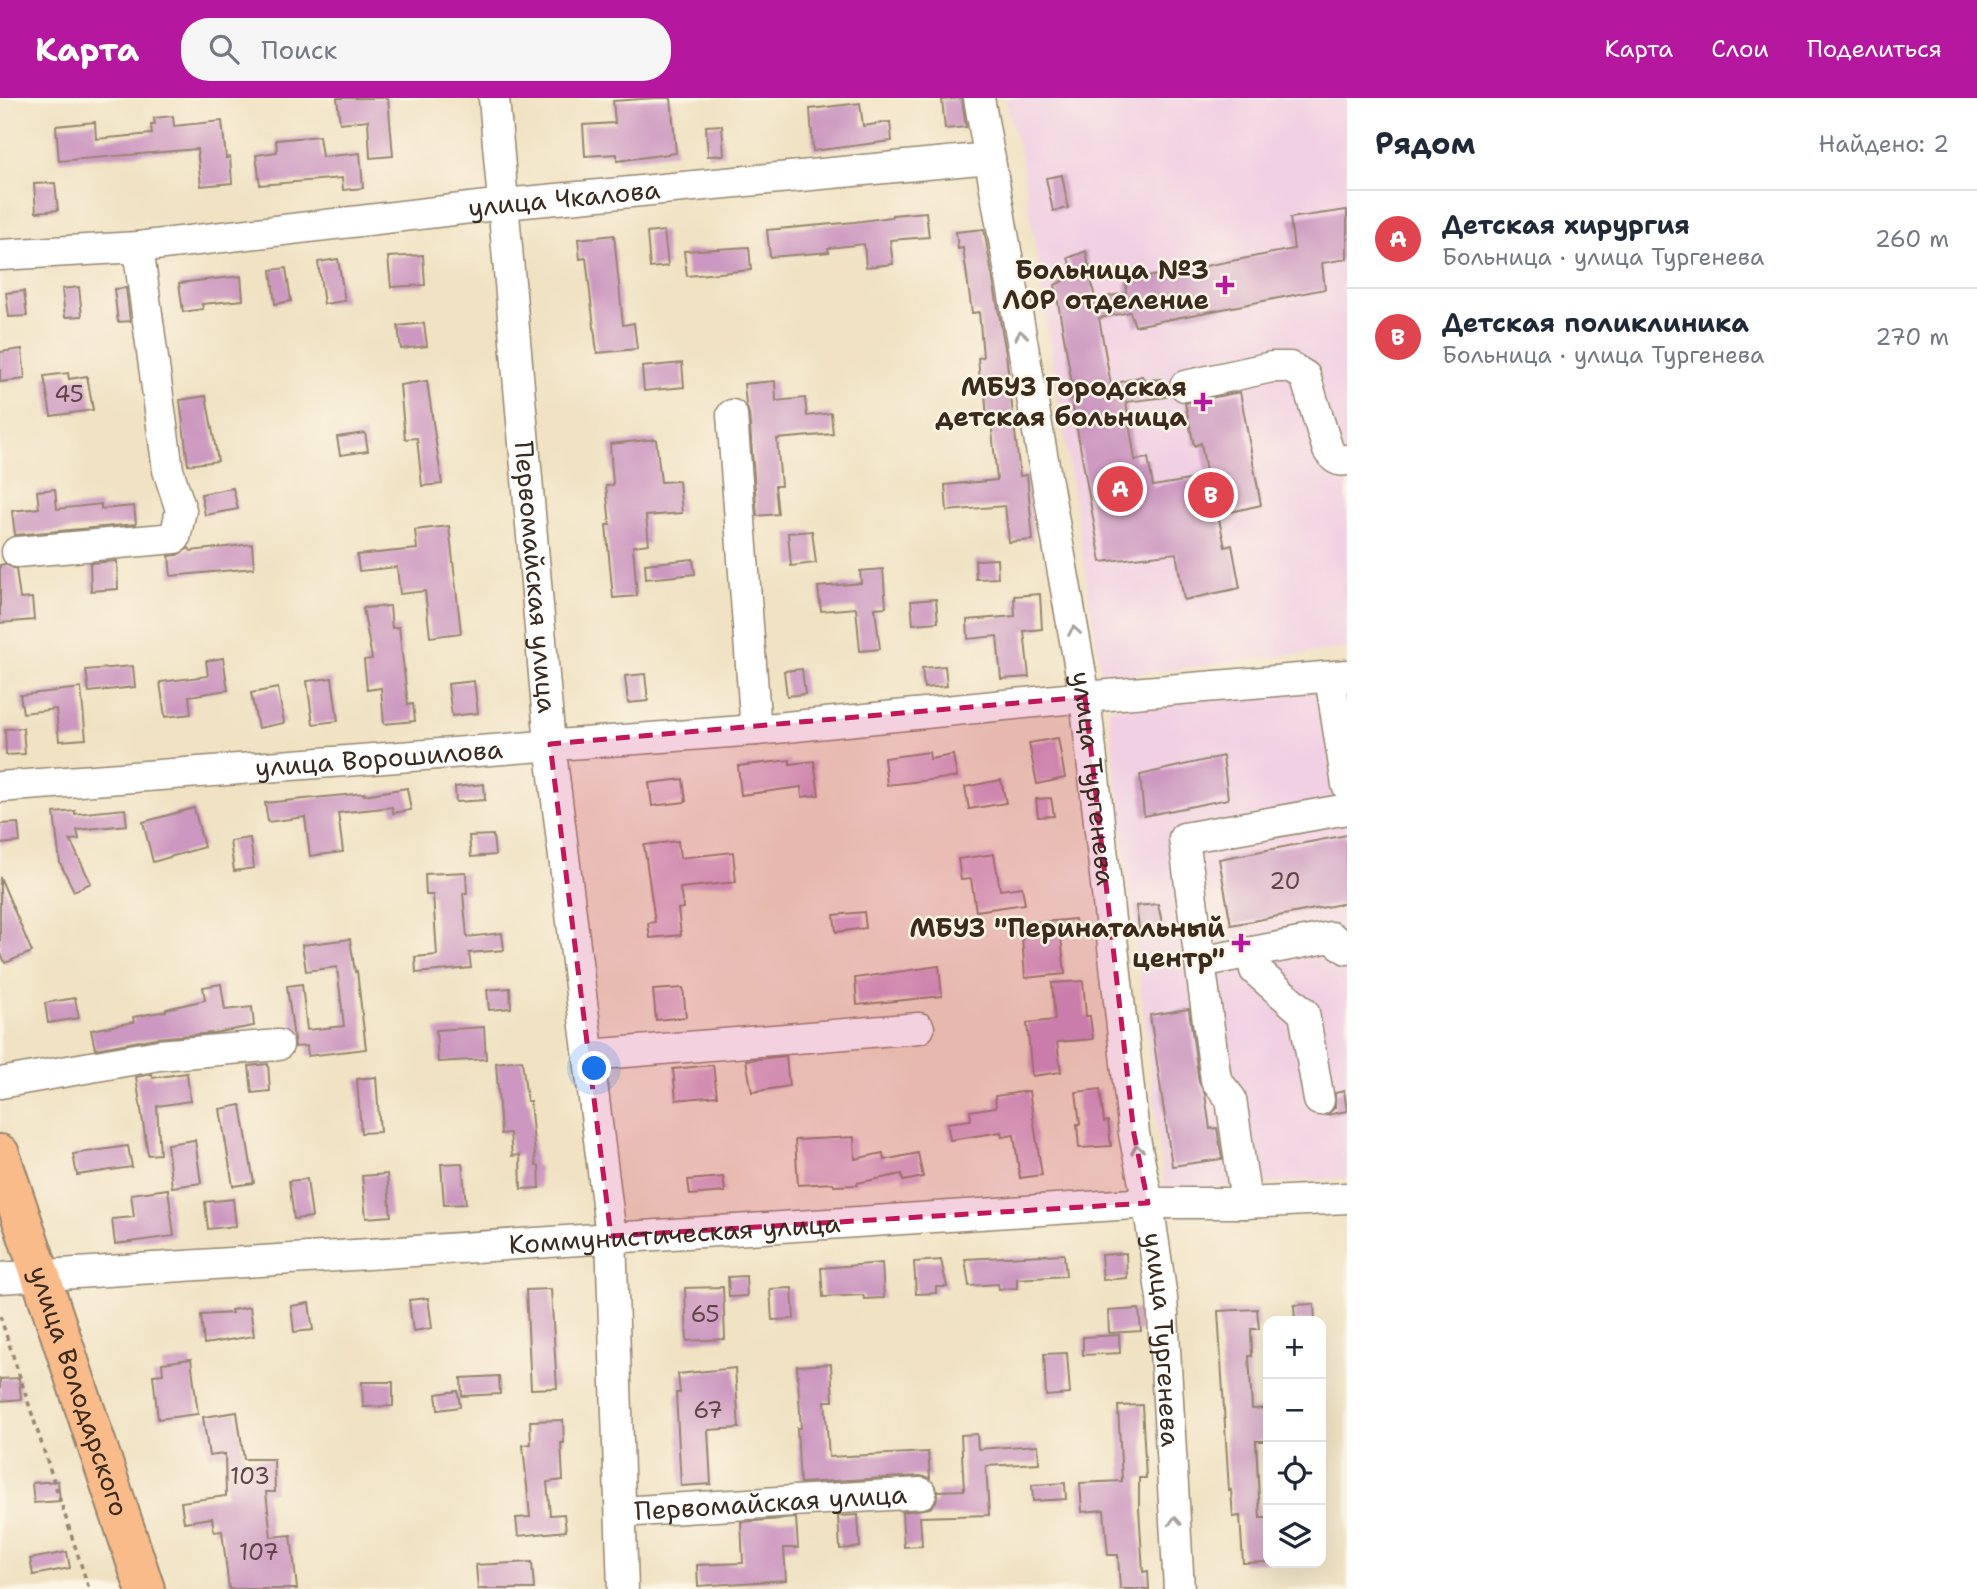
<!DOCTYPE html>
<html lang="ru">
<head>
<meta charset="utf-8">
<style>
	:root { --surface:#fff; --page:#f6f6f7; --text:#1f2937; --muted:#747a83; --line:#e0e1e3; --accent:#b5179e }
	body { margin:0; font-family:"Shantell Sans",sans-serif; background:var(--page); color:var(--text) }
	.controls { position:absolute; right:21px; bottom:21px; display:grid; overflow:hidden; border-radius:14px; box-shadow:0 7px 28px #0002 }
	.controls button { width:63px; height:63px; display:grid; place-items:center; padding:0; border:0; border-bottom:2px solid var(--line); background:var(--surface); color:var(--text); font:35px sans-serif }
	.you { position:absolute; left:595px; top:971px; width:24px; height:24px; margin:-18px; border:5px solid #fff; border-radius:50%; background:#1a73e8; box-shadow:0 0 0 10px #1a73e833 }
	.badge { display:grid; place-items:center; width:46px; height:46px; border-radius:50%; background:var(--accent); color:#fff; font-size:23px; font-weight:700 }
	.pin { position:absolute; translate:-50% -50%; border:4px solid #fff; box-shadow:0 2px 7px #0006 }
	.list { margin:0; padding:0; list-style:none }
	h2 { display:flex; justify-content:space-between; align-items:center; height:91px; margin:0; padding:0 28px; font-size:30px }
	h2 small { font-size:23px; font-weight:400; color:var(--muted) }
	.list li { display:grid; grid-template-columns:46px 1fr auto; gap:21px; align-items:center; box-sizing:border-box; height:98px; padding:0 28px; border-top:2px solid var(--line) }
	.list b { display:block; font-size:26px; white-space:nowrap }
	.list p { margin:0; font-size:23px; white-space:nowrap; color:var(--muted) }
	.list em { font-size:23px; font-style:normal; color:var(--muted) }
	.icon { flex:none; width:38px; height:38px; fill:none; stroke:currentColor; stroke-width:2; stroke-linecap:round; stroke-linejoin:round }
	.map { position:relative; flex:none; width:1347px; height:1491px; overflow:hidden }
	header { display:flex; align-items:center; gap:42px; box-sizing:border-box; height:98px; padding:0 35px; background:var(--accent); color:#fff }
	header strong { font-size:33px }
	nav { display:flex; gap:38px; margin-inline-start:auto; font-size:24px }
	.search { width:490px; height:63px; background:var(--page); display:flex; align-items:center; gap:18px; box-sizing:border-box; padding:0 24px; border-radius:28px; color:var(--muted); font-size:26px }
	main { display:flex }
	aside { flex:1; background:var(--surface) }
	.map>svg:first-child { display:block }
</style>
</head>
<body>
<header>
<strong>Карта</strong>
<div class="search"><svg class="icon" aria-label="search" viewBox="0 0 24 24"><circle cx="10" cy="10" r="6"/><path d="M15 15l6 6"/></svg>Поиск</div>
<nav><a>Карта</a><a>Слои</a><a>Поделиться</a></nav>
</header>
<main>
<div class="map">
<svg width="1347" height="1491" viewBox="0 0 1347 1491">
	<rect width="100%" height="100%" fill="#fcf5e5"/>
	<filter id="ink" filterUnits="userSpaceOnUse"><feTurbulence type="fractalNoise" baseFrequency=".0143" numOctaves="2"/><feDisplacementMap in="SourceGraphic" scale="14" xChannelSelector="R" yChannelSelector="G"/><feConvolveMatrix kernelMatrix="1 2 1 2 8 2 1 2 1" color-interpolation-filters="sRGB"/></filter>
	<filter id="wash" filterUnits="userSpaceOnUse"><feTurbulence type="fractalNoise" baseFrequency=".00686" numOctaves="4" result="noise"/><feDisplacementMap in="SourceGraphic" scale="28" xChannelSelector="R" yChannelSelector="G"/><feGaussianBlur stdDeviation="1.57" result="paint"/><feColorMatrix in="noise" values="0 0 0 0 0 0 0 0 0 0 0 0 0 0 0 0 0 1.4 0 .05"/><feComposite in="paint" operator="in"/></filter>
	<g filter="url(#wash)">
		<rect width="100%" height="100%" fill="#f0e2c3"/>
		<!-- built -->
		<g fill="#f1d0e3">
			<polygon points="1005,0 1347,0 1347,550 1102,580 1021,58"/>
			<polygon points="1347,586 1347,1080 1165,1093 1108,610"/>
		</g>
		<g id="blocks">
			<!-- building -->
			<g fill="#cc97c0">
				<polygon points="337,0 388,0 393,58 370,60 368,22 340,25"/>
				<polygon points="655,0 671,0 676,55 617,63 617,56 585,58 583,27 615,25 613,3"/>
				<polygon points="962,0 966,29 945,31 942,2"/>
				<polygon points="860,5 863,28 890,24 892,43 813,53 810,11"/>
				<polygon points="173,18 174,28 222,23 226,60 230,59 232,85 201,88 197,51 59,63 56,28 95,24 96,41 152,36 151,27 155,27 154,20"/>
				<polygon points="722,27 724,57 708,58 706,28"/>
				<polygon points="319,38 322,59 360,55 363,90 343,92 342,80 260,87 256,57 277,54 276,42"/>
				<polygon points="1062,77 1068,110 1053,113 1046,80"/>
				<polygon points="55,85 58,112 36,114 34,86"/>
				<polygon points="1347,112 1347,161 1322,165 1325,191 1135,228 1130,214 1099,220 1111,287 1142,278 1144,282 1162,281 1166,299 1126,304 1135,362 1148,360 1153,388 1207,379 1201,345 1194,348 1185,305 1240,294 1261,407 1218,417 1225,449 1232,447 1240,490 1184,502 1176,455 1101,464 1071,298 1074,297 1055,187 1074,177 1068,160 1086,153 1095,201 1126,195 1126,183 1294,151 1290,120"/>
				<polygon points="926,114 929,139 890,142 893,166 866,169 864,146 828,150 829,154 770,159 767,132 855,124 892,119 892,117"/>
				<polygon points="984,131 1006,255 1020,378 1027,377 1033,442 1009,444 1005,408 947,413 945,387 997,382 991,322 987,322 984,281 980,282 978,260 983,259 979,214 972,215 963,150 958,151 956,134"/>
				<polygon points="664,133 668,168 650,170 647,135"/>
				<polygon points="614,137 623,227 634,225 637,251 597,255 586,160 580,161 578,141"/>
				<polygon points="749,149 751,172 687,178 684,153"/>
				<polygon points="423,157 425,187 391,189 388,159"/>
				<polygon points="338,161 345,203 324,206 318,164"/>
				<polygon points="286,170 291,203 275,206 271,172"/>
				<polygon points="241,178 243,202 202,206 203,211 183,214 179,185"/>
				<polygon points="79,189 82,218 65,219 62,191"/>
				<polygon points="126,190 130,223 118,224 114,191"/>
				<polygon points="24,193 27,218 9,219 6,195"/>
				<polygon points="424,225 427,248 401,251 398,228"/>
				<polygon points="22,251 25,281 0,284 0,254"/>
				<polygon points="682,265 684,289 644,293 642,269"/>
				<polygon points="68,275 69,281 87,278 93,312 51,318 44,278"/>
				<polygon points="427,283 442,386 422,388 417,340 405,341 400,287"/>
				<polygon points="775,283 776,303 805,300 807,318 831,315 833,336 777,341 781,388 775,388 778,416 757,418 749,316 746,306 744,286"/>
				<polygon points="206,298 218,363 188,367 180,302"/>
				<polygon points="365,335 368,353 340,357 337,339"/>
				<polygon points="656,341 661,384 679,383 682,415 646,418 649,446 633,448 637,498 613,500 606,427 610,427 606,388 613,387 610,346"/>
				<polygon points="233,390 238,411 205,417 201,396"/>
				<polygon points="55,391 57,411 101,406 101,411 134,408 136,426 15,437 12,413 39,410 37,393"/>
				<polygon points="449,428 461,535 430,539 425,493 400,496 397,469 359,473 357,457 417,451 415,432"/>
				<polygon points="812,433 816,465 791,468 788,435"/>
				<polygon points="252,446 254,470 171,478 169,458 177,457 189,450 191,453"/>
				<polygon points="693,461 695,476 646,481 645,466"/>
				<polygon points="997,461 998,480 976,481 975,462"/>
				<polygon points="117,463 118,491 91,493 90,465"/>
				<polygon points="5,466 16,471 20,501 32,500 34,522 0,525 0,467"/>
				<polygon points="883,471 886,509 875,510 880,551 860,553 856,510 821,513 818,489 861,485 860,473"/>
				<polygon points="1040,496 1042,531 1024,533 1029,579 1001,581 997,538 968,541 967,522 1015,518 1014,498"/>
				<polygon points="936,501 938,524 913,526 911,503"/>
				<polygon points="390,508 392,530 399,529 408,607 413,606 415,623 384,626 381,590 367,592 364,562 372,561 363,510"/>
				<polygon points="223,560 228,592 189,598 191,616 165,619 160,584 208,578 206,563"/>
				<polygon points="133,568 135,589 89,594 86,572"/>
				<polygon points="945,568 947,588 924,590 922,570"/>
				<polygon points="802,571 805,596 787,598 784,573"/>
				<polygon points="645,576 648,603 628,605 625,578"/>
				<polygon points="332,580 338,623 313,626 307,583"/>
				<polygon points="474,583 478,615 452,618 448,586"/>
				<polygon points="81,590 86,641 59,643 56,611 23,615 20,597"/>
				<polygon points="278,590 284,625 258,630 251,595"/>
				<polygon points="23,630 25,656 6,657 5,631"/>
				<polygon points="1058,640 1065,680 1037,686 1029,645"/>
				<polygon points="929,654 930,661 953,657 957,679 887,687 884,660"/>
				<polygon points="1223,658 1228,701 1144,718 1140,677"/>
				<polygon points="790,662 790,666 814,663 819,697 802,699 801,689 741,697 738,668"/>
				<polygon points="683,681 686,704 652,708 649,685"/>
				<polygon points="1001,682 1006,705 969,711 965,689"/>
				<polygon points="484,686 485,702 456,704 455,689"/>
				<polygon points="407,690 411,712 393,715 392,709 338,715 343,754 310,758 305,719 268,724 265,705 364,695 364,697"/>
				<polygon points="1051,700 1054,718 1038,719 1036,701"/>
				<polygon points="194,710 204,749 153,764 143,724"/>
				<polygon points="125,711 127,727 77,732 79,741 70,742 91,785 74,793 60,765 54,715 75,713 75,716"/>
				<polygon points="18,725 20,744 0,746 0,726"/>
				<polygon points="493,737 495,757 471,759 469,738"/>
				<polygon points="1347,737 1347,805 1231,827 1219,761"/>
				<polygon points="250,740 254,770 234,773 230,743"/>
				<polygon points="678,743 680,760 733,754 736,784 680,790 683,810 678,811 681,837 650,840 648,825 655,824 644,747"/>
				<polygon points="994,756 1000,792 1022,789 1025,806 976,813 971,781 961,782 958,761"/>
				<polygon points="466,774 467,795 463,795 467,839 502,835 504,852 469,855 471,870 416,875 415,859 437,857 433,797 426,797 425,776"/>
				<polygon points="0,779 32,854 5,865 0,854"/>
				<polygon points="1158,806 1164,834 1140,837 1136,808"/>
				<polygon points="864,814 866,830 836,834 834,817"/>
				<polygon points="1075,821 1077,837 1061,839 1065,876 1025,880 1021,826"/>
				<polygon points="350,841 355,874 357,873 366,951 308,958 307,948 295,949 287,888 302,886 307,932 344,928 337,869 306,873 302,847"/>
				<polygon points="939,868 942,898 857,907 855,880"/>
				<polygon points="1083,883 1086,918 1090,918 1093,941 1057,944 1061,974 1032,978 1027,925 1055,922 1052,885"/>
				<polygon points="221,886 225,912 252,909 254,928 214,935 156,940 95,951 91,932 134,924 133,919 166,913 166,911 205,902 203,889"/>
				<polygon points="510,890 511,910 489,912 487,892"/>
				<polygon points="683,890 686,919 656,922 653,892"/>
				<polygon points="75,900 79,920 48,925 45,905"/>
				<polygon points="1189,911 1199,984 1205,996 1210,1031 1217,1030 1222,1061 1172,1068 1150,917"/>
				<polygon points="484,929 486,961 438,964 436,932"/>
				<polygon points="786,958 789,988 752,994 746,962"/>
				<polygon points="522,962 527,1003 530,1003 536,1068 539,1068 540,1090 521,1091 520,1057 512,1058 510,1035 501,1036 496,965"/>
				<polygon points="268,966 270,993 252,995 249,968"/>
				<polygon points="713,967 717,998 676,1002 673,971"/>
				<polygon points="187,975 190,1003 157,1008 160,1056 148,1057 136,979 152,976 153,980"/>
				<polygon points="376,979 380,1034 361,1035 357,981"/>
				<polygon points="1100,991 1104,1024 1108,1023 1111,1048 1079,1050 1077,1026 1080,1026 1076,994"/>
				<polygon points="1029,993 1042,1077 1020,1080 1014,1037 1002,1039 1001,1034 950,1042 947,1025 971,1022 970,1013 996,1009 995,998"/>
				<polygon points="1344,993 1347,1013 1327,1017 1335,1009 1335,995"/>
				<polygon points="241,1007 254,1085 233,1088 220,1011"/>
				<polygon points="854,1039 855,1061 883,1055 884,1062 918,1055 923,1079 903,1083 902,1076 857,1085 857,1087 834,1088 833,1085 798,1087 795,1042"/>
				<polygon points="195,1042 201,1085 172,1089 167,1046"/>
				<polygon points="128,1048 132,1069 77,1077 73,1056"/>
				<polygon points="462,1065 466,1106 444,1107 441,1066"/>
				<polygon points="387,1076 391,1118 366,1120 362,1078"/>
				<polygon points="723,1079 725,1094 690,1097 688,1082"/>
				<polygon points="307,1081 312,1119 294,1121 289,1083"/>
				<polygon points="168,1091 174,1138 115,1146 112,1121 134,1119 131,1096"/>
				<polygon points="233,1101 236,1128 208,1131 205,1104"/>
				<polygon points="1126,1155 1127,1180 1103,1182 1101,1157"/>
				<polygon points="1064,1156 1066,1178 1017,1181 1017,1190 999,1191 998,1186 969,1188 965,1161"/>
				<polygon points="941,1162 947,1189 936,1189 936,1195 916,1196 914,1164"/>
				<polygon points="882,1165 884,1200 864,1201 863,1197 823,1199 821,1170"/>
				<polygon points="746,1178 747,1198 729,1199 728,1179"/>
				<polygon points="723,1189 725,1241 687,1243 685,1190"/>
				<polygon points="792,1190 794,1221 772,1222 770,1191"/>
				<polygon points="551,1191 557,1290 531,1291 526,1192"/>
				<polygon points="428,1200 432,1230 413,1233 409,1202"/>
				<polygon points="309,1205 313,1232 294,1234 291,1208"/>
				<polygon points="1314,1206 1315,1223 1295,1223 1294,1207"/>
				<polygon points="250,1209 254,1238 204,1246 201,1217 232,1215 231,1212"/>
				<polygon points="1139,1211 1141,1233 1109,1235 1108,1213"/>
				<polygon points="1257,1211 1259,1231 1251,1231 1252,1258 1249,1258 1252,1311 1268,1310 1268,1343 1256,1343 1260,1420 1268,1420 1268,1464 1243,1465 1240,1418 1233,1419 1231,1392 1229,1393 1218,1213"/>
				<polygon points="1119,1237 1120,1255 1083,1257 1083,1239"/>
				<polygon points="1067,1255 1070,1296 1046,1298 1044,1256"/>
				<polygon points="191,1261 198,1316 158,1321 153,1277 163,1276 162,1265"/>
				<polygon points="831,1266 833,1303 825,1303 829,1359 928,1354 930,1380 920,1378 800,1385 797,1330 801,1330 797,1268"/>
				<polygon points="735,1270 739,1330 708,1332 711,1386 681,1388 676,1295 680,1295 678,1276"/>
				<polygon points="499,1278 500,1296 462,1298 461,1280"/>
				<polygon points="19,1280 21,1301 0,1303 0,1281"/>
				<polygon points="362,1284 393,1284 393,1308 363,1309"/>
				<polygon points="458,1293 460,1309 438,1312 436,1296"/>
				<polygon points="1142,1307 1146,1380 1139,1380 1139,1410 1143,1474 1148,1473 1149,1491 1120,1491 1118,1457 1108,1457 1104,1412 1082,1414 1080,1385 1122,1383 1118,1308"/>
				<polygon points="237,1314 244,1361 274,1361 275,1394 266,1394 271,1439 291,1437 297,1491 229,1491 222,1433 214,1434 212,1420 184,1424 181,1404 226,1398 225,1356 209,1358 203,1319"/>
				<polygon points="563,1322 564,1345 561,1345 563,1382 547,1384 550,1417 564,1416 566,1433 518,1438 516,1420 530,1419 523,1347 531,1346 530,1323"/>
				<polygon points="977,1336 978,1351 1038,1347 1039,1365 986,1368 989,1417 920,1419 922,1448 904,1449 902,1414 930,1410 936,1403 938,1393 964,1392 961,1337"/>
				<polygon points="58,1383 60,1403 34,1405 32,1385"/>
				<polygon points="1065,1385 1066,1401 1033,1403 1032,1387"/>
				<polygon points="858,1417 860,1449 840,1451 838,1418"/>
				<polygon points="796,1420 798,1450 784,1450 786,1482 698,1488 697,1467 743,1465 741,1424"/>
				<polygon points="67,1454 70,1470 33,1477 30,1461"/>
				<polygon points="532,1464 534,1491 478,1491 476,1467"/>
			</g>
		</g>
	</g>
	<g filter="url(#ink)">
		<use href="#blocks" fill-opacity="0" stroke="#968670" stroke-width="2"/>
		<g fill="none" stroke-linecap="round" stroke-linejoin="round">
			<!-- minor casing -->
			<g stroke="#968670" stroke-width="33">
				<g id="minor">
					<path id="s1" d="M494 0 550 646 611 1138 623 1491"/>
					<path id="s2" d="M979 0 1085 599 1134 1036 1148 1105 1162 1200 1179 1491"/>
					<path id="s3" d="M0 157 138 149 504 106 990 60"/>
					<path d="M1185 288 1272 269H1290L1305 278 1328 352C1333 359 1337 364 1347 362"/>
					<polyline points="732,317 756,632"/>
					<polyline points="17,454 175,440 181,412 168,372 138,149"/>
					<polyline points="1330,579 1347,687"/>
					<path id="s4" d="M0 689 756 632 1085 599 1347 577"/>
					<polyline points="1347,711 1184,740 1200,864 1331,839 1347,851"/>
					<polyline points="1252,854 1255,872 1304,915 1319,1002"/>
					<polyline points="1200,864 1216,982 1231,1001 1246,1105"/>
					<polyline points="589,957 919,930"/>
					<polyline points="0,985 159,957 278,947"/>
					<path id="s5" d="M0 1180 1148 1105H1246L1347 1100"/>
					<path id="s6" d="M621 1414 921 1395"/>
				</g>
			</g>
			<!-- major casing -->
			<g stroke="#968670" stroke-width="42">
				<g id="major">
					<path id="s7" d="M0 1056 145 1491"/>
				</g>
			</g>
			<!-- path -->
			<polyline stroke="#968670" stroke-width="3.5" stroke-dasharray="5 5" stroke-linecap="butt" points="0,1218 89,1491"/>
			<!-- minor -->
			<use href="#minor" stroke="#fff" stroke-width="30"/>
			<!-- major -->
			<use href="#major" stroke="#fabb8b" stroke-width="38"/>
		</g>
		<!-- one-way arrows -->
		<defs><path id="oneway-chevron" d="M-2-3.5L2.5 0L-2 3.5" fill="none" stroke-width="1.6" stroke-linecap="round" stroke-linejoin="round" transform="scale(1.75)"/></defs>
		<g stroke="#a79f9a">
			<use href="#oneway-chevron" transform="translate(1021 237) rotate(-100)"/>
			<use href="#oneway-chevron" transform="translate(1074 533) rotate(-100)"/>
			<use href="#oneway-chevron" transform="translate(1137 1051) rotate(-102)"/>
			<use href="#oneway-chevron" transform="translate(1175 1423) rotate(-93)"/>
		</g>
	</g>
	<!-- marked area -->
	<path fill="#c2185b" fill-opacity="0.2" stroke="#c2185b" stroke-width="5" stroke-dasharray="14 9" stroke-linejoin="round" d="M1085 599 1134 1036 1148 1105 611 1138 550 646Z"/>
	<!-- markers -->
	<g fill="#b5179e" stroke="#fcf5e5" stroke-width="2.5">
		<path d="M1221.5 176.5h7v7h7v7h-7v7h-7v-7h-7v-7h7z"/>
		<path d="M1199.5 293.5h7v7h7v7h-7v7h-7v-7h-7v-7h7z"/>
		<path d="M1237.5 834.5h7v7h7v7h-7v7h-7v-7h-7v-7h7z"/>
	</g>
	<g text-anchor="middle" stroke-width="5" stroke-linejoin="round" paint-order="stroke">
		<!-- number labels -->
		<g font-size="23" fill="#5f4546">
			<text x="69" y="304">45</text>
			<text x="1285" y="791">20</text>
			<text x="705" y="1224">65</text>
			<text x="708" y="1320">67</text>
			<text x="250" y="1386">103</text>
			<text x="259" y="1462">107</text>
		</g>
		<!-- street labels -->
		<g font-size="26" fill="#3b2a1e" stroke="#fcf5e5">
			<text dy="9" stroke="none"><textPath href="#s3" startOffset="567">улица Чкалова</textPath></text>
			<text dy="9" stroke="none"><textPath href="#s1" startOffset="481">Первомайская улица</textPath></text>
			<text dy="9" stroke="none"><textPath href="#s4" startOffset="380">улица Ворошилова</textPath></text>
			<text dy="9" stroke="none"><textPath href="#s2" startOffset="690">улица Тургенева</textPath></text>
			<text dy="9" stroke="none"><textPath href="#s5" startOffset="676">Коммунистическая улица</textPath></text>
			<text dy="9" stroke="none"><textPath href="#s2" startOffset="1256">улица Тургенева</textPath></text>
			<text dy="9" stroke="none"><textPath href="#s7" startOffset="250">улица Володарского</textPath></text>
			<text dy="9" stroke="none"><textPath href="#s6" startOffset="150">Первомайская улица</textPath></text>
		</g>
		<!-- poi labels -->
		<g font-size="26" font-weight="bold" fill="#3b2a1e" stroke="#fcf5e5" text-anchor="end">
			<text x="1209" y="181">Больница №3<tspan x="1209" dy="30">ЛОР отделение</tspan></text>
			<text x="1187" y="298">МБУЗ Городская<tspan x="1187" dy="30">детская больница</tspan></text>
			<text x="1225" y="839">МБУЗ "Перинатальный<tspan x="1225" dy="30">центр"</tspan></text>
		</g>
	</g>
</svg>
<div class="controls">
<button>+</button>
<button>−</button>
<button><svg class="icon" aria-label="locate" viewBox="0 0 24 24"><circle cx="12" cy="12" r="6"/><path d="M12 2v4M12 18v4M2 12h4M18 12h4"/></svg></button>
<button><svg class="icon" aria-label="layers" viewBox="0 0 24 24"><path d="M12 4l9 5-9 5-9-5zM3 14l9 5 9-5"/></svg></button>
</div>
<div class="you"></div>
<div class="pin badge" style="left:1120px;top:391px;background:#e0444e">A</div>
<div class="pin badge" style="left:1211px;top:397px;background:#e0444e">B</div>
</div>
<aside>
<h2>Рядом<small>Найдено: 2</small></h2>
<ul class="list">
<li><span class="badge" style="background:#e0444e">A</span><div><b>Детская хирургия</b><p>Больница · улица Тургенева</p></div><em>260 m</em></li>
<li><span class="badge" style="background:#e0444e">B</span><div><b>Детская поликлиника</b><p>Больница · улица Тургенева</p></div><em>270 m</em></li>
</ul>
</aside>
</main>
</body>
</html>
